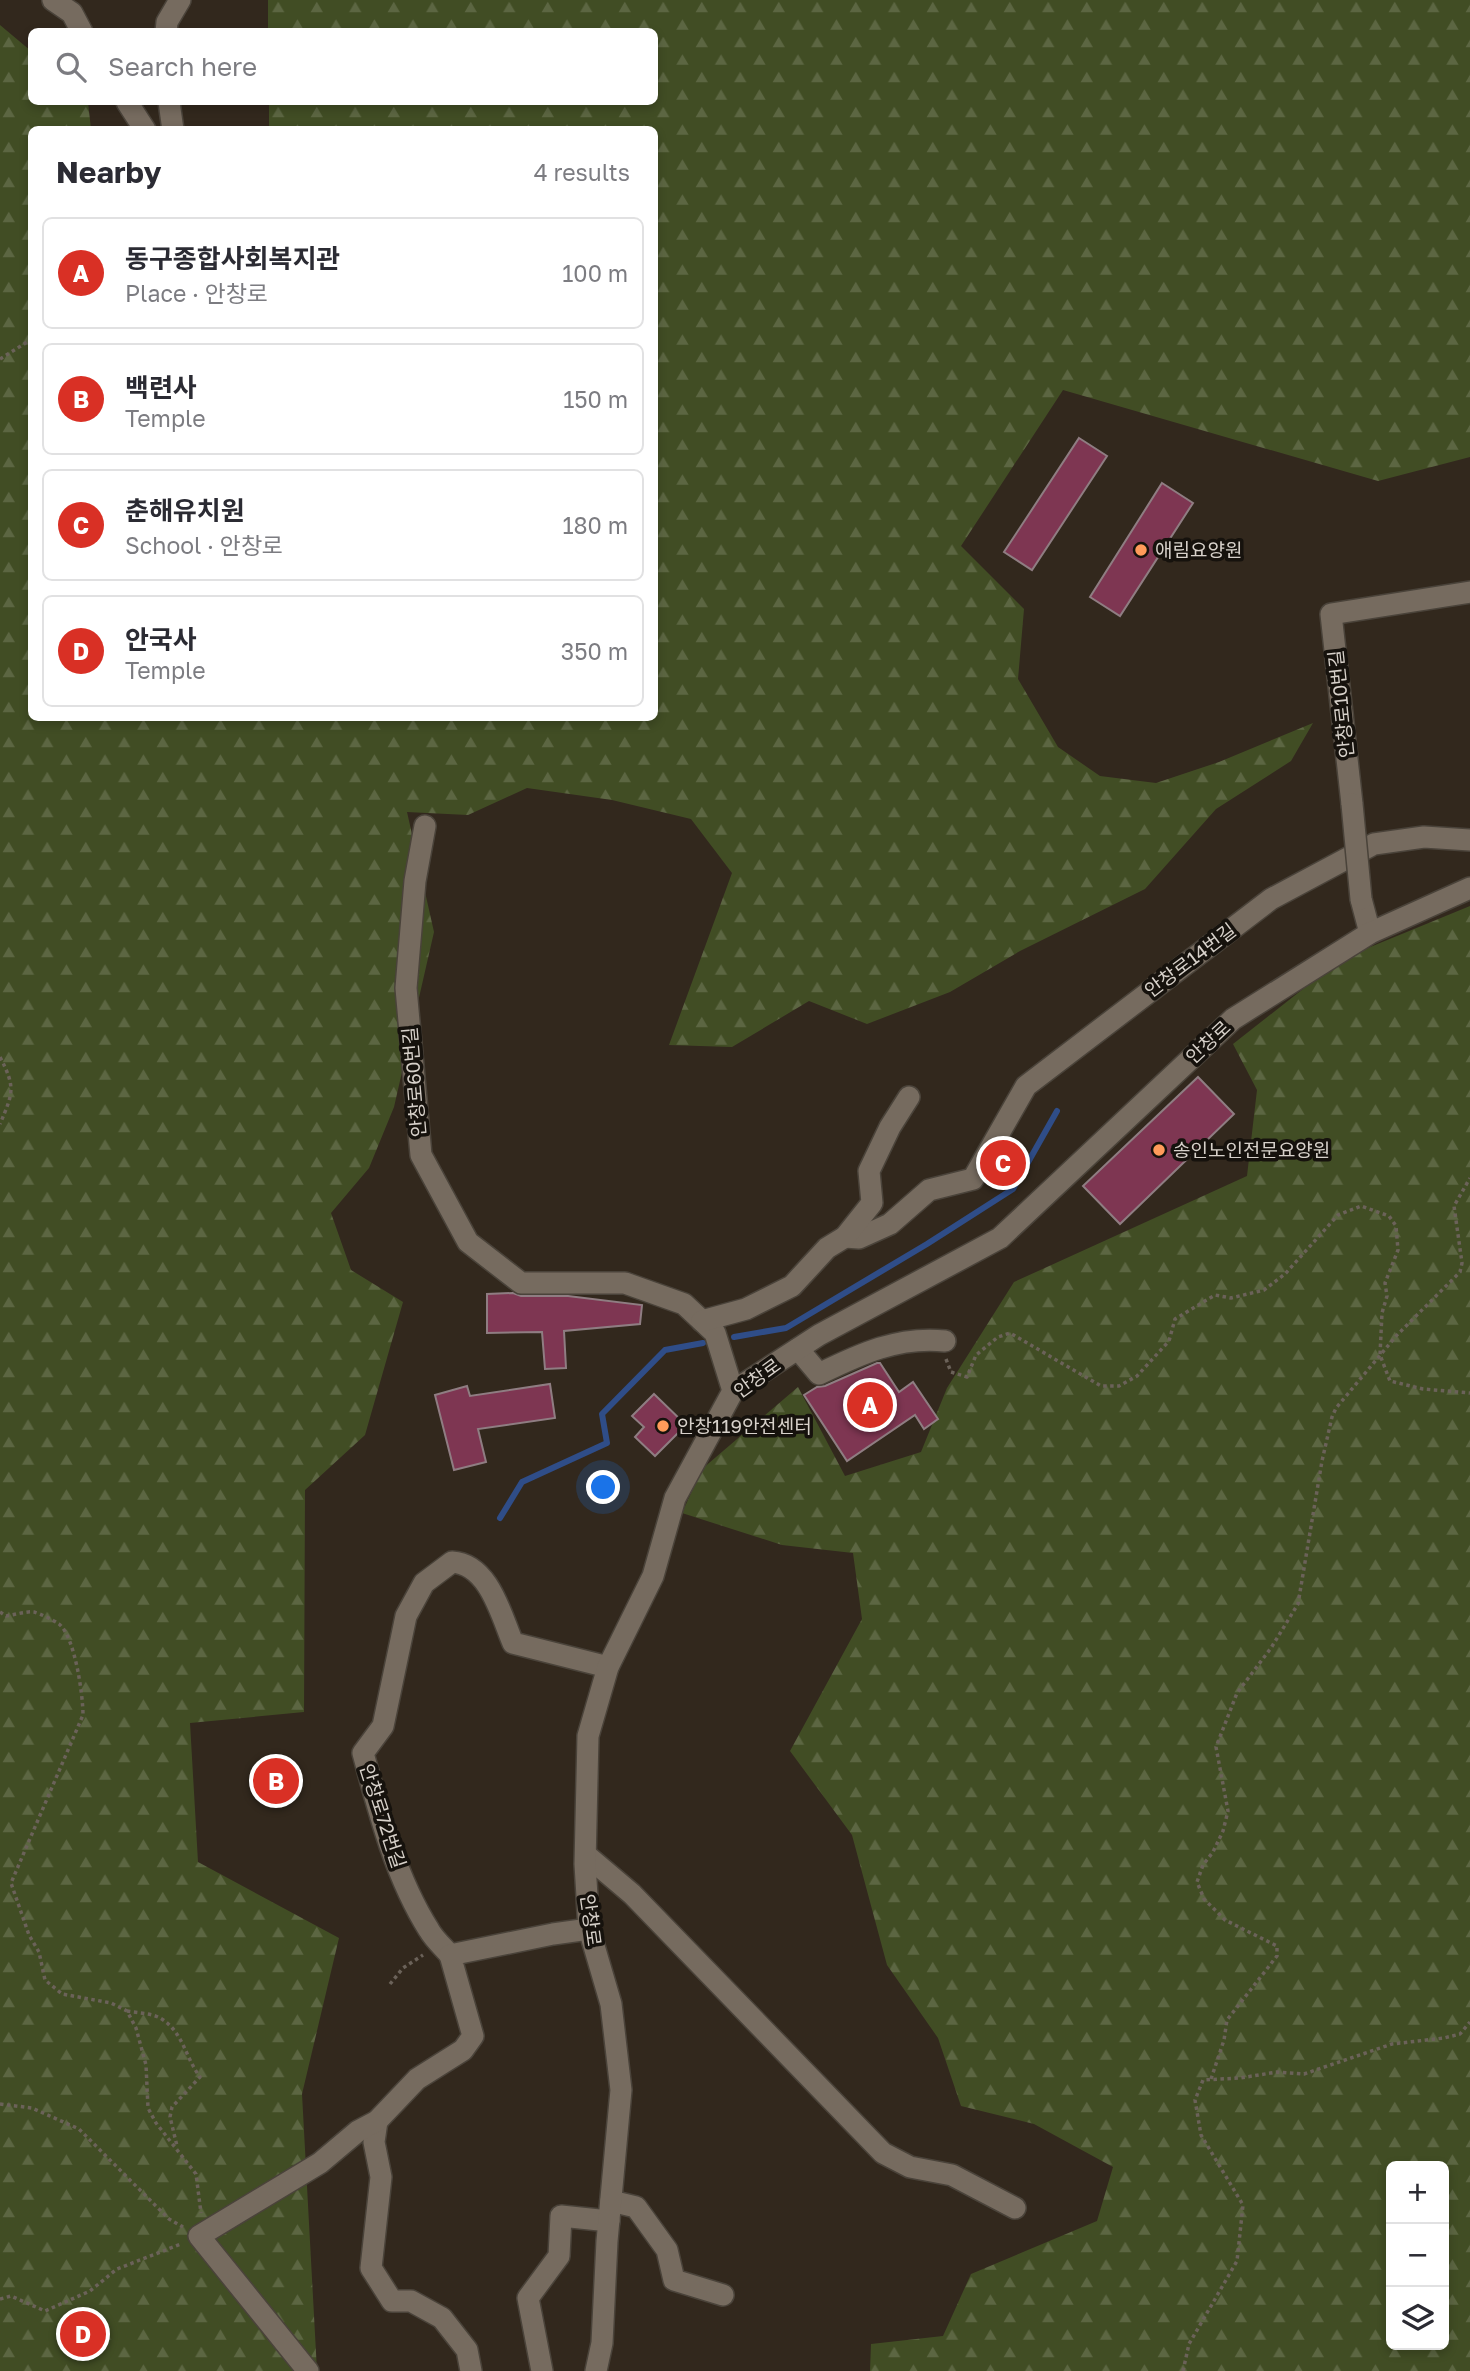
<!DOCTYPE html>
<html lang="en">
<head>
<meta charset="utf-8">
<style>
	:root { --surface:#fff; --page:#f7f7f7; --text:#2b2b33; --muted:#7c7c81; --line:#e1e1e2; --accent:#d93025 }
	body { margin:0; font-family:"Golos Text","Noto Sans KR",sans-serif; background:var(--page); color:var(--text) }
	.controls { position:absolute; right:21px; bottom:21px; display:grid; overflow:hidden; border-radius:10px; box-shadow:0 4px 10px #0003 }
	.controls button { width:63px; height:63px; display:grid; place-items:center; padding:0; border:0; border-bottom:2px solid var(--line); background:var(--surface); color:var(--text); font:35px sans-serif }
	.you { position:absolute; left:604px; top:1488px; width:24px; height:24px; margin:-18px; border:5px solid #fff; border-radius:50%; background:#1a73e8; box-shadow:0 0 0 10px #1a73e833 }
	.badge { display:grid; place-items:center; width:46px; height:46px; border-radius:50%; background:var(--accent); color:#fff; font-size:23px; font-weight:700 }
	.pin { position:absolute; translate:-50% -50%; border:4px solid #fff; box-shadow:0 2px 7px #0006 }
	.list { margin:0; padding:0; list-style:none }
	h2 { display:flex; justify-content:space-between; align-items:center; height:91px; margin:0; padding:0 28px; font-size:30px }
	h2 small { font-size:23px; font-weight:400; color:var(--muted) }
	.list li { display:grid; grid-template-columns:46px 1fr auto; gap:21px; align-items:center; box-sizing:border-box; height:112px; margin:0 14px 14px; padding:0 14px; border:2px solid var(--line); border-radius:10px }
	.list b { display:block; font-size:26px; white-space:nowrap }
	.list p { margin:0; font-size:23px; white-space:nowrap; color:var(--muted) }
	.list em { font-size:23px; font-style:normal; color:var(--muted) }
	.icon { flex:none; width:38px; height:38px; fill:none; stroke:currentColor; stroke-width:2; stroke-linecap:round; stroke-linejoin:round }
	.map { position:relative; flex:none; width:1470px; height:2371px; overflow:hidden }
	.search { position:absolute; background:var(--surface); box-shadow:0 4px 10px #0003; left:28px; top:28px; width:630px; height:77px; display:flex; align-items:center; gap:18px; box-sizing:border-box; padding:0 24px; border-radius:10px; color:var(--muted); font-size:26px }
	.panel { position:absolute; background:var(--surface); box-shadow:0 4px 10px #0003; left:28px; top:126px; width:630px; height:595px; border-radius:10px }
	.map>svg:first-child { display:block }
</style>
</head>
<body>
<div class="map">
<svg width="1470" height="2371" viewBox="0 0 1470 2371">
	<defs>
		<pattern id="forest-firs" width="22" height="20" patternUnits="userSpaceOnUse" patternTransform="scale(1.75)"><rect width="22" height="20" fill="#414d24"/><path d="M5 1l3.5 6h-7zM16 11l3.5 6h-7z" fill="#5c6642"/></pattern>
	</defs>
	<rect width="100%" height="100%" fill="#32281d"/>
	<!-- forest -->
	<g fill="url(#forest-firs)" fill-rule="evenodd">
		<polygon points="268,0 1470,0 1470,457 1378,481 1063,390 961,546 1024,609 1018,679 1058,747 1100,776 1156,783 1219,762 1313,723 1291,761 1216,809 1145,889 1020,951 950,992 867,1024 809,1001 732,1047 669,1045 732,873 691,819 612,800 527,788 468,815 407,812 434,932 394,1107 369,1168 331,1213 351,1270 403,1302 365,1435 305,1490 304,1712 190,1723 198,1862 339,1938 302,2094 317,2371 0,2371 0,25 31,51 32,102 88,102 91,129 32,130 32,718 654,718 654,130 269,129 269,102 654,102 654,32 268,31"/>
		<path d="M1470 906V2371H870L871 2344 943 2336 971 2274 1097 2221 1113 2167 1034 2124 961 2106 938 2038 887 1965 852 1835 790 1751 862 1619 853 1553 782 1545 682 1513 702 1469 798 1387 845 1476 921 1452 947 1388 1014 1282 1247 1176 1257 1090 1233 1044 1341 959ZM1391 2166H1444V2345H1391Z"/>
	</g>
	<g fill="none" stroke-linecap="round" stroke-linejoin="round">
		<!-- stream -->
		<g stroke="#2f4d88" stroke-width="6">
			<polyline points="734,1337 786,1328 927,1244 1013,1189 1057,1111"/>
			<polyline points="500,1518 522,1482 607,1443 602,1414 665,1350 703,1343"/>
		</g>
	</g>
	<!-- building -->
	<g fill="#7e3652" stroke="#8f7d82" stroke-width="2">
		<polygon points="1079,438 1107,456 1032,570 1004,552"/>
		<polygon points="1162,483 1193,503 1120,616 1090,597"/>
		<polygon points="1198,1077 1234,1114 1120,1224 1083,1186"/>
		<polygon points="513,1293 521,1296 568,1296 642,1305 640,1324 564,1331 566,1368 545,1369 542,1332 487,1333 487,1294"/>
		<polygon points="877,1363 880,1363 899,1392 913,1382 938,1419 924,1429 915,1415 847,1461 804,1395 817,1387 825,1386"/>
		<polygon points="550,1384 555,1418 478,1429 486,1462 454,1470 435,1395 467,1386 470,1396"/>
		<polygon points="654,1394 686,1425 655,1456 635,1437 644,1427 632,1416"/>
	</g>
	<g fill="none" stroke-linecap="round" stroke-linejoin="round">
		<!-- minor casing -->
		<g stroke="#4a433a" stroke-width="24">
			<g id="minor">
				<polyline points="53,0 72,13 82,32"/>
				<polyline points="166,32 167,22 180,0"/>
				<polyline points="127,102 145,130"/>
				<polyline points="169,102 173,130"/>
				<polyline points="1352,804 1331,614 1470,592"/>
				<polyline points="425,826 415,881 406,988 421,1155 468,1242 521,1283 625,1283 684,1304 715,1333 733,1391"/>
				<polyline points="1361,899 1370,933"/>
				<polyline points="845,1237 859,1238 890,1224 929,1190 973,1179 1026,1086 1271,899 1374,844 1424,837 1470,840"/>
				<polyline points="702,1321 746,1309 792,1286 827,1248 845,1237 872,1203 869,1171 890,1127 909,1097"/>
				<path d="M798 1349 819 1374C860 1354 898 1336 945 1341"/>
				<polyline points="586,1855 632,1894 883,2153 910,2167 952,2175 1015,2208"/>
				<path d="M450 1955C443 1947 434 1939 429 1930 396 1878 379 1813 363 1753L383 1726 406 1616 424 1583 452 1562C489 1564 501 1615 513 1643L608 1667"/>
				<polyline points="377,2121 374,2142 381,2177 371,2268 392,2301 411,2301 442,2318 467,2350 471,2371"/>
				<polyline points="611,2201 636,2207 667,2250 674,2280 723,2295"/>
				<polyline points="308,2371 199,2236 320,2163 358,2131 377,2121 417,2079 463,2050 473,2036 450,1955 553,1934 589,1929"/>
				<polyline points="542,2371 528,2298 559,2256 561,2216 609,2221"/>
				<polyline points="596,2371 602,2343 607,2241 621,2090 611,2004 589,1929 585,1864 588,1736 608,1667 653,1576 675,1498 733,1391 819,1335 1000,1238 1233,1019 1370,933 1470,888"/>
			</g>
		</g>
		<!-- path -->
		<g stroke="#6b6259" stroke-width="3.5" stroke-dasharray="3.5 3.5" stroke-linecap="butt">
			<polyline points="0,359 32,339"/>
			<path d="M0 1057C16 1088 13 1093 0 1124"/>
			<polyline points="946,1359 951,1372 967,1377 976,1355 998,1337 1010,1333 1101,1386 1119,1386 1137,1376 1169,1341 1175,1319 1215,1295 1231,1298 1264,1290 1285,1274 1338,1215 1361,1206 1389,1216 1396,1226 1398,1250 1385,1283 1387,1296 1382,1313 1380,1355 1390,1381 1423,1389 1470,1393"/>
			<path d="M0 1612 6 1616C14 1615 26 1611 34 1612 41 1614 53 1620 59 1624 75 1637 83 1695 83 1715L11 1883 29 1935 39 1952 45 1980 62 1994 111 2003 127 2011 136 2028 146 2065 148 2108 156 2123 196 2174 201 2213"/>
			<polyline points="390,1984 403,1968 423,1955"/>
			<path d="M127 2011C137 2013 151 2013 160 2018 183 2031 185 2057 200 2077L172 2107 170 2117 177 2146"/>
			<polyline points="1211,2079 1224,2040 1227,2020 1277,1956 1277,1946 1225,1920 1204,1899 1197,1882 1203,1865 1213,1852 1223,1831 1228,1811 1216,1747 1237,1693 1271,1648 1298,1604 1322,1461 1332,1417 1336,1408 1397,1335 1460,1272 1462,1263 1454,1206 1470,1178"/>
			<polyline points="0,2104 32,2108 79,2129 169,2219 183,2227"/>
			<polyline points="0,2299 11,2296 45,2311 90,2291 117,2269 181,2244"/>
			<polyline points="1183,2371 1189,2344 1237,2261 1243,2205 1201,2135 1195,2100 1203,2080 1240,2078 1277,2072 1304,2074 1392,2044 1444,2038 1460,2034 1470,2022"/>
		</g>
		<!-- minor -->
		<use href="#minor" stroke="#766b5f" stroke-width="21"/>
		<!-- minor-bridge casing -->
		<g stroke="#4a433a" stroke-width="24" stroke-linecap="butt">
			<polyline id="minor-bridge" points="1352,804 1361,899"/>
		</g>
		<!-- minor-bridge -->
		<use href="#minor-bridge" stroke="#766b5f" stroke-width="21"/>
	</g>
	<!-- markers -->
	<g fill="#ff9b5a" stroke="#16120d" stroke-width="2.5">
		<circle cx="1141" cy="550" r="7"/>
		<circle cx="1159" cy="1150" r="7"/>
		<circle cx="663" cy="1426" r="7"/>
	</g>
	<g text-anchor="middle" stroke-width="7" stroke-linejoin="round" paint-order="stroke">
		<!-- poi labels -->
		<g font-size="19" fill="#d7d1ca" stroke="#16120d" text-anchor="start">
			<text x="1155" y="557">애림요양원</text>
			<text x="1173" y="1157">송인노인전문요양원</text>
			<text x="677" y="1433">안창119안전센터</text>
		</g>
		<!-- street labels -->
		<g font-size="19" fill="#d7d1ca" stroke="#16120d">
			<text transform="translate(1341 704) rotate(-96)" y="7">안창로10번길</text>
			<text transform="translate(1190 960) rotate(-37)" y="7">안창로14번길</text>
			<text transform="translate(1208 1042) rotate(-43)" y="7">안창로</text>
			<text transform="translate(414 1082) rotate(-95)" y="7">안창로60번길</text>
			<text transform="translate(757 1378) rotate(-36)" y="7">안창로</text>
			<text transform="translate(383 1816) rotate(72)" y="7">안창로72번길</text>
			<text transform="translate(591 1920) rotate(82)" y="7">안창로</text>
		</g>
	</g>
</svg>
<div class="controls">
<button>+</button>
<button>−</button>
<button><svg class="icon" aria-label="layers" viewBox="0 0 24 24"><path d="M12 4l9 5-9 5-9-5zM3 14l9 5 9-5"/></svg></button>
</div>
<div class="you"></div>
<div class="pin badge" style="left:870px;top:1405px">A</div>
<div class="pin badge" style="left:276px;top:1781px">B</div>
<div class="pin badge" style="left:1003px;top:1163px">C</div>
<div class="pin badge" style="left:83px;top:2334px">D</div>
<div class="search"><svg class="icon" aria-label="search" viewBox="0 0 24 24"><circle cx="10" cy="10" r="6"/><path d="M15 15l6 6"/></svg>Search here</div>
<section class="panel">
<h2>Nearby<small>4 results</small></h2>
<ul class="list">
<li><span class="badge">A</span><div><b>동구종합사회복지관</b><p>Place · 안창로</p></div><em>100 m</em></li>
<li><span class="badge">B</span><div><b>백련사</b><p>Temple</p></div><em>150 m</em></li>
<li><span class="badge">C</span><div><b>춘해유치원</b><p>School · 안창로</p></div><em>180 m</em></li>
<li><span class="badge">D</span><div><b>안국사</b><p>Temple</p></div><em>350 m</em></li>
</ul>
</section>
</div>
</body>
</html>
